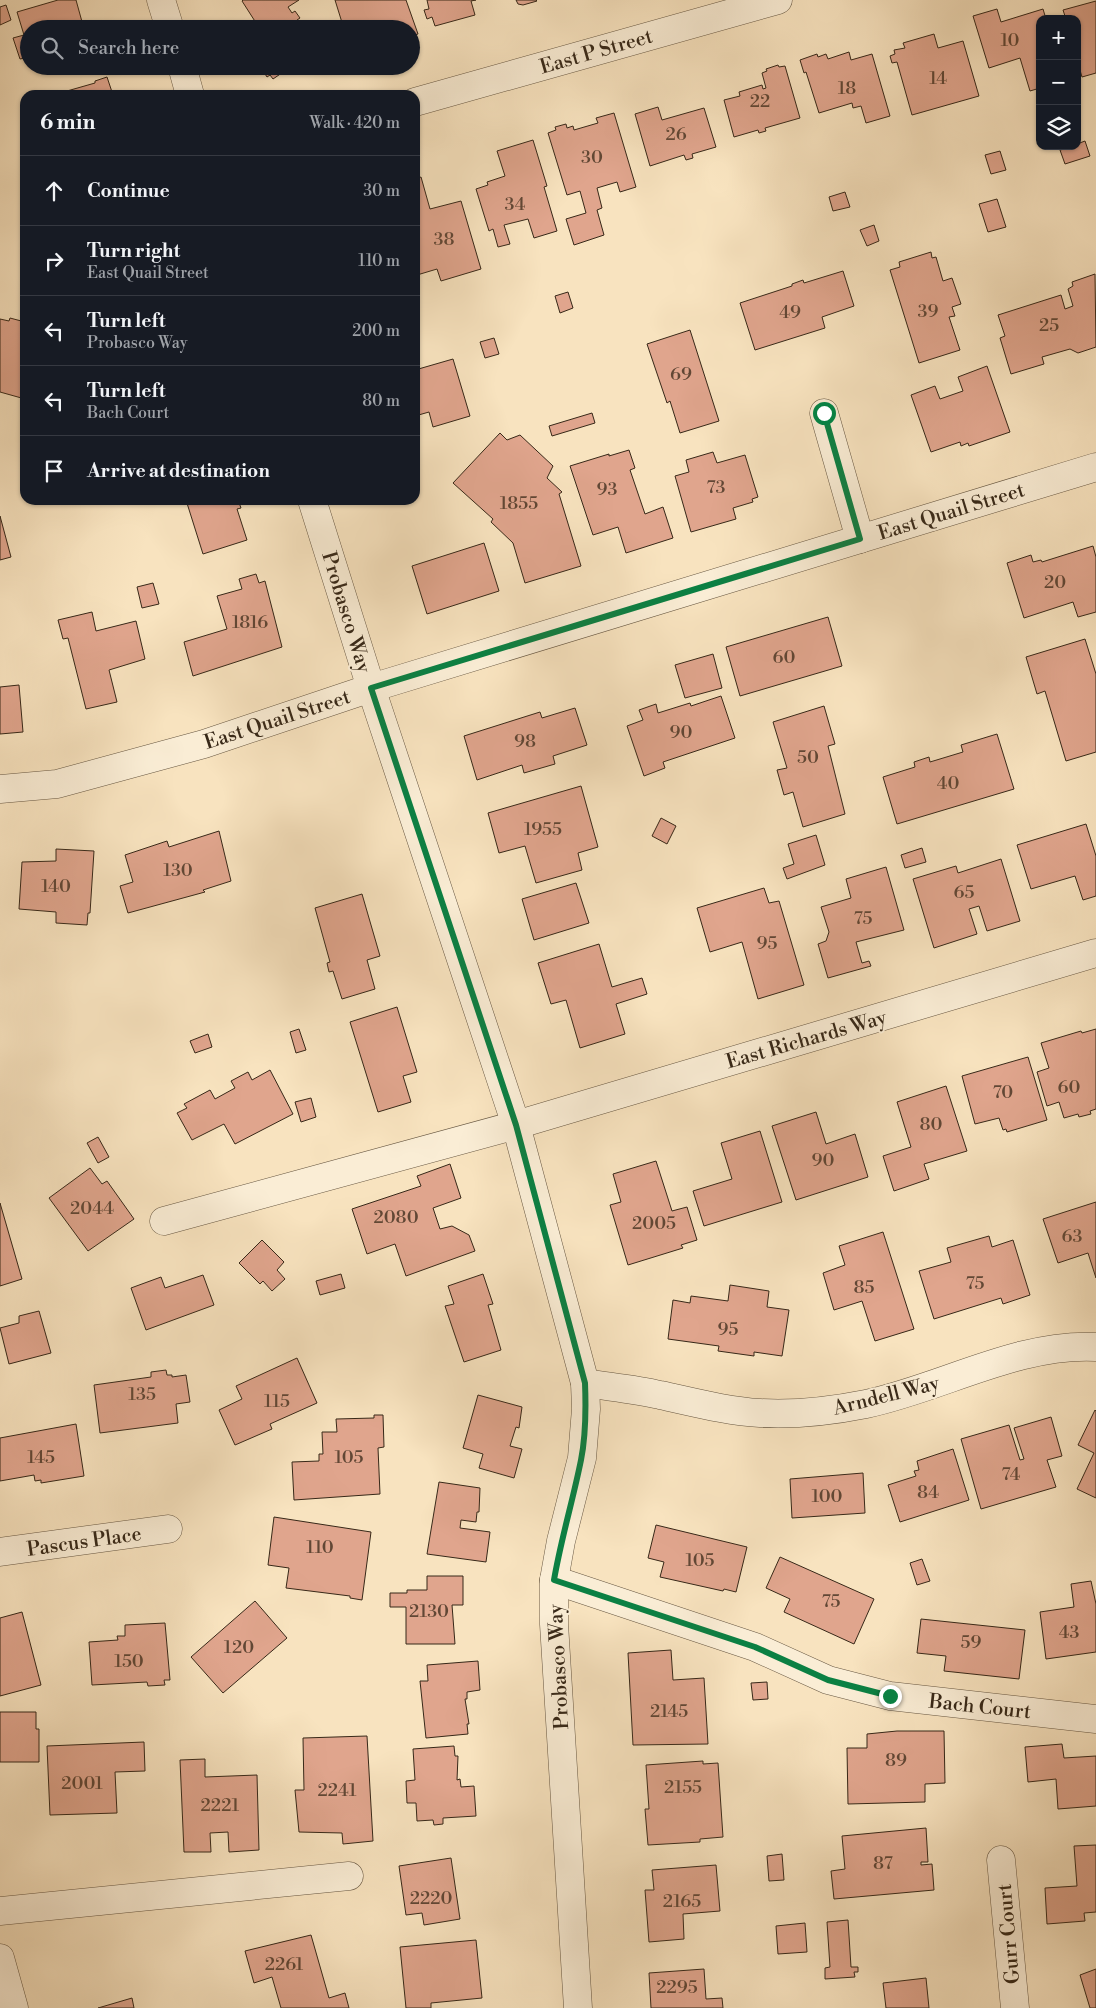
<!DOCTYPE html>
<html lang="en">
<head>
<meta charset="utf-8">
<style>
	:root { --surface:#171b24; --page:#242831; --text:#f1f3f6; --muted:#9ea1a6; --line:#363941 }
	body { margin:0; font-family:"Libre Bodoni",serif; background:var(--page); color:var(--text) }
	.controls { position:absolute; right:15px; top:15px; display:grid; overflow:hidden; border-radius:10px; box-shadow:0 1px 4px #0004 }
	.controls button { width:45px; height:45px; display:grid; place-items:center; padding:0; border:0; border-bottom:1px solid var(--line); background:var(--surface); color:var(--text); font:25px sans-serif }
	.stop { position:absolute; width:15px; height:15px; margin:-11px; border:4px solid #0b8043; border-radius:50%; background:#fff }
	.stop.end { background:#0b8043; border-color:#fff; box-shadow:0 1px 5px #0008 }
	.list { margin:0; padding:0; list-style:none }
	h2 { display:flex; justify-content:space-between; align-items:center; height:65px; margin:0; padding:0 20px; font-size:21px }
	h2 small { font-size:16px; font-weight:400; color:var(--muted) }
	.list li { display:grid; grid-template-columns:32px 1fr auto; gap:15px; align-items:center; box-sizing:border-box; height:70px; padding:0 20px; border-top:1px solid var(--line) }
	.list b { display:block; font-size:19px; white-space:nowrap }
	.list p { margin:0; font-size:16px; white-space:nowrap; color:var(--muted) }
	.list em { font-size:16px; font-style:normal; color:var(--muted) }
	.icon { flex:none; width:28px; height:28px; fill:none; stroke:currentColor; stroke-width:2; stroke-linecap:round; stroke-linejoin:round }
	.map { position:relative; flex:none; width:1096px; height:2008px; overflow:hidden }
	.search { position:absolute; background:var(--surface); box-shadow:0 1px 4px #0004; left:20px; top:20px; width:400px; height:55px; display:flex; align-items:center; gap:12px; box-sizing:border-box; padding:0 18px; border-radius:28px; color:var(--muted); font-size:19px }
	.panel { position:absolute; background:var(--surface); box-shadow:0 1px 4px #0004; left:20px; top:90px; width:400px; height:415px; border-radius:15px }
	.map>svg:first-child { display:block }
</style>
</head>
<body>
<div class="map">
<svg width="1096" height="2008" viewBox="0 0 1096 2008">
	<rect width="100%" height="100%" fill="#f8e3bf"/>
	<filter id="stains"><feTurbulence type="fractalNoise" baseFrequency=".004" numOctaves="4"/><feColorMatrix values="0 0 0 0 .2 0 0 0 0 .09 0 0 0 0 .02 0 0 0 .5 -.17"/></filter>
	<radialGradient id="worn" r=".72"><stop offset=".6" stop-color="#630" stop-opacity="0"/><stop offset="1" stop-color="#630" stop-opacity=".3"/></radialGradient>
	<!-- building -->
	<g fill="#e0a58d" stroke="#372818">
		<polygon points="58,0 76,0 84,29 29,29 29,57 20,59 13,38 24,35 17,12"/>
		<polygon points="243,0 299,0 288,7 292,13 295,11 300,18 297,20 303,29 254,29 258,26 242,1"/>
		<polygon points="335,0 406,0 418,34 411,36 411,29 389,29 388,27 344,29"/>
		<polygon points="427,0 476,0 471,1 475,15 435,26 432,17 427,19 424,10 429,9"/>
		<polygon points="516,0 536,0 537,1 523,5 518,4"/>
		<polygon points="1096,1 1096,73 1082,77 1077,60 1077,19 1066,19 1063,10"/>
		<polygon points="6,5 11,20 0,25 0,7"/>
		<polygon points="997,9 1001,22 1043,9 1046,19 1040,19 1040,88 1030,91 1020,58 989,68 973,16"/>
		<polygon points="934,34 938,48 963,41 979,96 912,115 897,62 892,63 890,56 895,54 894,50 905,48 903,43"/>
		<polygon points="849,52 851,60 872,54 890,116 866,123 861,106 853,108 852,103 819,113 806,72 804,73 800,60 817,54 818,57 826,54 828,59"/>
		<polygon points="778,65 779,67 785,66 800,118 765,128 766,131 759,133 758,130 734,137 724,100 740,96 739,92 762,85 763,89 766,88 762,73 767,71 766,69"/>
		<polygon points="52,66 78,66 54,73"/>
		<polygon points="260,66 292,66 273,79 270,75 267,77"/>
		<polygon points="107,77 113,95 53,95 95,83 95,81"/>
		<polygon points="658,107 662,120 704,108 716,147 692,154 693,158 686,160 684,155 650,166 635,114"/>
		<polygon points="614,113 636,187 620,192 617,182 597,188 602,208 597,210 604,235 574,245 566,219 586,213 580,191 567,195 548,133 556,130 555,127 566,124 567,128 573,126 574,130 598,123 596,118"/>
		<polygon points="533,140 547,186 544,187 557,231 534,238 528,219 504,225 510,244 498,247 493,229 489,231 476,189 488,185 487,182 505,176 497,151"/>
		<polygon points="1085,141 1090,156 1065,164 1060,150 1077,146 1077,144"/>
		<polygon points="1000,151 1006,170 991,174 985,155"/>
		<polygon points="421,177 430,209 461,201 481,269 441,281 437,269 417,275 415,179"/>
		<polygon points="845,192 850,207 833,211 829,197"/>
		<polygon points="997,199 1006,227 988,232 979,204"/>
		<polygon points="874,225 879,241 867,246 860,230"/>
		<polygon points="931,252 932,258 936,257 943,281 952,278 961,304 952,307 955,316 949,317 960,350 919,363 890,270 900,267 899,262"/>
		<polygon points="843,271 854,306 822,317 825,328 755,350 740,303 792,286 792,284 803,280 804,283"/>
		<polygon points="1095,274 1096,347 1078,353 1070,349 1042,357 1044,364 1011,374 1000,338 1005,336 998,315 1061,295 1065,309 1073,306 1068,289 1073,286 1072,282"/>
		<polygon points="568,292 573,308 560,313 555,296"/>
		<polygon points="10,318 25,322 25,399 0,392 0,319 9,321"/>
		<polygon points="690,330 719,421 680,433 670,401 667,403 647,344"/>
		<polygon points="494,338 499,354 485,358 480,342"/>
		<polygon points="453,359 470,416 433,427 429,412 415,416 415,370"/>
		<polygon points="987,366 1010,432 969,446 968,443 961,446 960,442 931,452 911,395 935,386 940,399 963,391 958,377"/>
		<polygon points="592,413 595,423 552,436 549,426"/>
		<polygon points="500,433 507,440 520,435 553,466 547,478 562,492 559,494 581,566 525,583 513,543 491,522 493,519 453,483"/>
		<polygon points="629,450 635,468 630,470 645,514 663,507 673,538 626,553 618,527 593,535 570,466 609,454 609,456"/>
		<polygon points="713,452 717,463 745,455 758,497 752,499 753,502 733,508 736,519 691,532 675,476 689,472 686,460"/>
		<polygon points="186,500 238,500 241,508 237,509 247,540 203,554"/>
		<polygon points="0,516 11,557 0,560"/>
		<polygon points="484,543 499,591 427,614 412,566"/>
		<polygon points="1093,546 1096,557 1096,612 1078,617 1073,602 1024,618 1007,563 1031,555 1033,562 1041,560 1042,562"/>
		<polygon points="256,574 259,583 265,581 282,647 193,676 184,642 227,629 217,596 242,589 239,579"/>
		<polygon points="153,583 159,604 142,608 137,587"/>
		<polygon points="92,612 96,631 136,621 145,659 109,670 117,702 86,709 68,638 63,639 58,620"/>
		<polygon points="828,617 842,666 740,696 726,647"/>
		<polygon points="1085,639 1096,674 1096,752 1066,761 1045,691 1037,694 1026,657"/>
		<polygon points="713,654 722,688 685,698 675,665"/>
		<polygon points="19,685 23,732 0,734 0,687"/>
		<polygon points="721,696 735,738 663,762 665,768 644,776 627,726 643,720 639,710 656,704 658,713 690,703 691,706"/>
		<polygon points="824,706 835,744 828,746 845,814 803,827 793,792 784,795 777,770 787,768 773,722"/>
		<polygon points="575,708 587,745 553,756 555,764 524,773 522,765 477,780 464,736 540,712 542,718"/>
		<polygon points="997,734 1014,789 897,824 883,777 915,767 914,762 929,757 930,762 963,752 961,745"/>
		<polygon points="581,786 598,847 578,853 582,870 536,883 525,846 499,853 488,813"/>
		<polygon points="661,818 676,826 667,844 652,836"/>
		<polygon points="1086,824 1096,856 1096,896 1083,900 1075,876 1031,889 1017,845"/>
		<polygon points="219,831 231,881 203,890 205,892 128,913 120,886 133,882 125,855 167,841 169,847"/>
		<polygon points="816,835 825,865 787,879 783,868 794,864 788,844"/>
		<polygon points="922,848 926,862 905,868 901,855"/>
		<polygon points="56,849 94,851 90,913 88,913 87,925 56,923 56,912 19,909 22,862 56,861"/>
		<polygon points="1001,859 1020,921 987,931 979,906 969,909 977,934 934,948 913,879 956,866 958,873"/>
		<polygon points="886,867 904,930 856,942 862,963 869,961 871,966 828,978 818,944 826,941 829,932 821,907 851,898 846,879"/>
		<polygon points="576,883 589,923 534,940 522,899"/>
		<polygon points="764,888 769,903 779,901 804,985 758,999 742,942 710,952 697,908"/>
		<polygon points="362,894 380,956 367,960 375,989 342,999 333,971 329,972 327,963 330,962 315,908"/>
		<polygon points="599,944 612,987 642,978 647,994 616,1004 625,1034 580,1048 566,1000 551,1004 538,963"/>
		<polygon points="397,1007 417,1072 403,1076 411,1102 378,1112 350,1022"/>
		<polygon points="299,1029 306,1050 296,1053 290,1032"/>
		<polygon points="1096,1029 1096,1109 1090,1111 1091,1114 1079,1117 1078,1114 1064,1118 1059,1102 1047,1106 1037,1072 1049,1068 1041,1043 1081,1031 1082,1033"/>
		<polygon points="208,1034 212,1047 195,1053 190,1041"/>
		<polygon points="1028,1057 1047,1120 1007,1132 1006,1129 1003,1130 999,1118 975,1124 962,1076"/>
		<polygon points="270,1070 293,1114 235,1144 224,1124 192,1140 177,1113 187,1108 184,1104 210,1090 215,1099 235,1088 231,1081 248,1072 252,1080"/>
		<polygon points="946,1086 967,1151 924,1164 929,1179 894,1191 883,1156 911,1147 897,1102"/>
		<polygon points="311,1098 316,1117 301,1122 295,1102"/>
		<polygon points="816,1112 826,1144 855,1134 868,1177 796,1200 772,1126"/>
		<polygon points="760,1131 782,1202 704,1226 693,1191 732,1179 721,1143"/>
		<polygon points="98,1137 109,1157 98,1163 87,1143"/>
		<polygon points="656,1161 672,1211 687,1207 697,1240 681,1245 683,1248 628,1265 610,1205 621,1202 613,1174"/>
		<polygon points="450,1164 461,1198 433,1208 440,1229 452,1226 469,1235 475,1251 406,1276 395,1244 367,1254 352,1209 421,1186 417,1176"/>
		<polygon points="90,1168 102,1184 107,1181 134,1219 88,1251 49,1198"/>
		<polygon points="1096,1202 1096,1278 1088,1253 1058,1263 1043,1219"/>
		<polygon points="0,1203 22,1279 0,1286"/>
		<polygon points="883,1232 914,1329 875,1341 862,1301 834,1310 823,1273 845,1265 839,1246"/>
		<polygon points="989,1236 992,1247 1013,1240 1030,1295 1003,1304 1001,1298 934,1319 919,1271 951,1262 947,1248"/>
		<polygon points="262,1240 284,1262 277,1270 285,1279 272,1291 263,1281 260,1284 239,1263"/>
		<polygon points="341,1274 345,1288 320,1295 316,1281"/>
		<polygon points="483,1274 493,1304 488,1305 501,1350 464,1362 445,1306 454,1304 448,1286"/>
		<polygon points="203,1275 214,1305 146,1330 131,1288 161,1277 165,1288"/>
		<polygon points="730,1285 769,1291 767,1307 789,1310 782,1356 754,1352 754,1356 718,1351 719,1346 668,1339 673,1300 690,1303 691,1296 728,1301"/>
		<polygon points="39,1311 51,1353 9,1364 0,1328 19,1323 19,1316"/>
		<polygon points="297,1358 317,1403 270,1424 272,1429 235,1445 219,1410 242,1399 236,1386"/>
		<polygon points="166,1370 167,1375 172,1375 172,1377 186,1375 190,1402 176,1404 178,1423 100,1433 94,1385 151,1377 151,1372"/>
		<polygon points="478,1395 522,1407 519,1428 516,1427 510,1446 522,1449 514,1478 479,1468 483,1454 463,1448"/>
		<polygon points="1095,1410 1096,1411 1096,1498 1077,1489 1094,1453 1078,1445"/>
		<polygon points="374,1415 383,1415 384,1447 378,1448 380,1494 294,1500 292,1462 319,1461 319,1454 323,1454 322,1432 337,1432 336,1419 374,1418"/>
		<polygon points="1051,1417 1062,1456 1047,1460 1056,1487 981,1509 961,1439 1009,1425 1020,1460 1024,1459 1014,1428"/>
		<polygon points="76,1424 84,1476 41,1483 41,1480 35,1481 34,1475 0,1481 0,1438"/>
		<polygon points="953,1449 969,1500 900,1522 888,1485 916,1476 914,1471 919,1470 917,1461"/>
		<polygon points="863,1473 865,1513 792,1518 790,1479"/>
		<polygon points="439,1482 480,1488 479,1512 477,1512 476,1522 461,1520 460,1528 490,1532 486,1562 427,1554"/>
		<polygon points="274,1517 371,1532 362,1600 350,1598 350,1596 286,1588 289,1568 268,1565"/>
		<polygon points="656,1525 747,1547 736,1592 724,1589 723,1591 660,1577 664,1562 648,1558"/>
		<polygon points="780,1557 874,1599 854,1644 784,1612 790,1599 766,1588"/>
		<polygon points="922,1559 930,1581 917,1585 910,1563"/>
		<polygon points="427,1576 463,1576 463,1605 452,1605 455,1644 406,1644 406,1607 390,1607 390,1593 407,1593 407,1590 427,1590"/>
		<polygon points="1091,1581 1096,1604 1096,1652 1046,1659 1040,1612 1074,1607 1071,1584"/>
		<polygon points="255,1601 287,1638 223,1693 191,1657"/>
		<polygon points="22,1612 41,1685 0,1696 0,1618"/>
		<polygon points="921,1619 1025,1630 1019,1679 944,1671 946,1656 917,1653"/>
		<polygon points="165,1623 170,1680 164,1680 165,1685 148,1686 147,1682 92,1685 89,1642 118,1640 117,1636 125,1636 125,1625"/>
		<polygon points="671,1650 673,1680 704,1678 708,1744 633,1745 628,1653"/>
		<polygon points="478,1661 480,1690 467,1692 467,1699 465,1699 469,1724 467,1724 468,1734 426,1738 420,1681 428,1681 427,1665"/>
		<polygon points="767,1682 768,1699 753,1700 751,1683"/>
		<polygon points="0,1712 36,1712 36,1729 39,1729 39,1762 0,1762"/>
		<polygon points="897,1731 944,1731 945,1783 925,1784 925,1802 848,1804 847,1748 867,1748 867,1734"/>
		<polygon points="367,1736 373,1841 343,1844 342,1833 299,1832 295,1790 304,1790 303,1738"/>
		<polygon points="144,1742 145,1771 115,1772 117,1813 50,1815 47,1746"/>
		<polygon points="1062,1744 1064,1758 1096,1756 1096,1806 1058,1809 1056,1779 1028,1782 1025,1747"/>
		<polygon points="454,1746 455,1756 458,1756 457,1780 460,1779 461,1787 474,1786 476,1816 443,1818 443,1824 434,1825 433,1820 417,1821 416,1803 407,1803 406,1781 415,1780 413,1749"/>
		<polygon points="205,1759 205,1777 257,1775 259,1850 229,1852 228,1832 210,1833 211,1852 184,1852 180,1760"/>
		<polygon points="703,1761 703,1764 718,1763 723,1837 700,1839 700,1842 648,1845 645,1809 649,1809 646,1765"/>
		<polygon points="926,1828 928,1862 921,1862 921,1865 932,1864 934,1890 834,1899 831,1871 845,1869 842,1836"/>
		<polygon points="1096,1845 1096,1912 1084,1913 1085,1921 1047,1924 1045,1888 1077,1886 1074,1846"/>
		<polygon points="782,1854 784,1880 769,1881 767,1856"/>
		<polygon points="451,1858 460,1919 424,1925 422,1913 406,1915 399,1866"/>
		<polygon points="716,1865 720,1911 683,1914 684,1939 649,1942 645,1890 654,1890 652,1870"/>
		<polygon points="848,1920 851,1967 858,1967 858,1972 854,1972 855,1977 825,1979 825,1968 830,1967 827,1922"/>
		<polygon points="805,1923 807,1952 778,1954 776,1926"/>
		<polygon points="311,1935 329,1998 345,1993 349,2008 281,2008 272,1977 254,1983 245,1951"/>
		<polygon points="476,1940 482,1998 431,2003 431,2008 406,2008 400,1947"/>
		<polygon points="704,1969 706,1999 722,1998 723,2008 651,2008 649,1973"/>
		<polygon points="1096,1969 1096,2008 1090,2008 1080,1975"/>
		<polygon points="926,1978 929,2008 886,2008 883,1983"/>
		<polygon points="132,1998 134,2008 98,2008"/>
	</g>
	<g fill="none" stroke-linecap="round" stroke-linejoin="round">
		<!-- minor casing -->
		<g stroke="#675742" stroke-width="29">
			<g id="minor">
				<polyline points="161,0 170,29"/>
				<polyline points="182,66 190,95"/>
				<polyline points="415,102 778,0"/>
				<polyline points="824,413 860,539"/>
				<polyline points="312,500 371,688 516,1125 585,1383 586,1409 582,1458 561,1541 554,1580 554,1624 578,2008"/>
				<polyline points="0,789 57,784 204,744 371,688 1096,467"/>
				<polyline points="164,1221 516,1125 1096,953"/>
				<path d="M585 1383C610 1387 635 1389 660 1395 693 1402 726 1411 760 1413 795 1415 831 1411 866 1404 942 1388 1017 1343 1096 1347"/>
				<polyline points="0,1552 168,1529"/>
				<polyline points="554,1580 755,1647 828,1680 890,1696 1096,1719"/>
				<polyline points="1001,1860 1015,2008"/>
				<polyline points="0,1911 349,1876"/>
				<polyline points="0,1958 14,2008"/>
			</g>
		</g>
		<!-- minor -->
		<use href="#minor" stroke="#faedd5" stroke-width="28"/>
	</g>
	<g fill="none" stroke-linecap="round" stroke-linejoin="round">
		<!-- route -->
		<path stroke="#0b8043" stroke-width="6" d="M824 413 860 539 371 688 516 1125 585 1383C586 1408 586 1435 581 1460 573 1500 561 1539 554 1580L755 1647 828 1680 890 1696"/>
	</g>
	<g text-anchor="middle" stroke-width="4" stroke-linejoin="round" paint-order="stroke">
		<!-- number labels -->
		<g font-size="18" fill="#614735">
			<text x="1010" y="46">10</text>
			<text x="938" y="84">14</text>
			<text x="847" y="94">18</text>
			<text x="760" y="107">22</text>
			<text x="676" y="140">26</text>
			<text x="592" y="163">30</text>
			<text x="515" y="210">34</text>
			<text x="444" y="245">38</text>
			<text x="928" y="317">39</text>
			<text x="790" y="318">49</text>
			<text x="1049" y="331">25</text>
			<text x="681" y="380">69</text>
			<text x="716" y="493">73</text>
			<text x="607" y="495">93</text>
			<text x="519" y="509">1855</text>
			<text x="1055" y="588">20</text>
			<text x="250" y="628">1816</text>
			<text x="784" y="663">60</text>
			<text x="681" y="738">90</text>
			<text x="525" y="747">98</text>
			<text x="808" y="763">50</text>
			<text x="948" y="789">40</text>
			<text x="543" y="835">1955</text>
			<text x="178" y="876">130</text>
			<text x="56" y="892">140</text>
			<text x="964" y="898">65</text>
			<text x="863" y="924">75</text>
			<text x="767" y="949">95</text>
			<text x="1069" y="1093">60</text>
			<text x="1003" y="1098">70</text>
			<text x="931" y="1130">80</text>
			<text x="823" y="1166">90</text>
			<text x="92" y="1214">2044</text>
			<text x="396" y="1223">2080</text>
			<text x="654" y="1229">2005</text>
			<text x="1072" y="1242">63</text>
			<text x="975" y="1289">75</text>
			<text x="864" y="1293">85</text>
			<text x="728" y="1335">95</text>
			<text x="142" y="1400">135</text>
			<text x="277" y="1407">115</text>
			<text x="41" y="1463">145</text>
			<text x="349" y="1463">105</text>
			<text x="1011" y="1480">74</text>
			<text x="928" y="1498">84</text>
			<text x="827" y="1502">100</text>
			<text x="320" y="1553">110</text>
			<text x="700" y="1566">105</text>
			<text x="831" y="1607">75</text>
			<text x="429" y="1617">2130</text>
			<text x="1069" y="1638">43</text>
			<text x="971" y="1648">59</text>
			<text x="239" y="1653">120</text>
			<text x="129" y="1667">150</text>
			<text x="669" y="1717">2145</text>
			<text x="896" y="1766">89</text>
			<text x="82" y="1789">2001</text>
			<text x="683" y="1793">2155</text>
			<text x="337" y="1796">2241</text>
			<text x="220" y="1811">2221</text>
			<text x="883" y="1869">87</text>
			<text x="431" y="1904">2220</text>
			<text x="682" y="1907">2165</text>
			<text x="284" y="1970">2261</text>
			<text x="677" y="1993">2295</text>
		</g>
		<!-- street labels -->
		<g font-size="20" fill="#372818" stroke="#faedd5">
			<text transform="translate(596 51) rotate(-16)" y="7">East P Street</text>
			<text transform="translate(951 511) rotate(-17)" y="7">East Quail Street</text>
			<text transform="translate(347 612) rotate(73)" y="7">Probasco Way</text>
			<text transform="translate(277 719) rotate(-18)" y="7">East Quail Street</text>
			<text transform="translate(806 1039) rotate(-16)" y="7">East Richards Way</text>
			<text transform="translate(886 1395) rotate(-14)" y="7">Arndell Way</text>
			<text transform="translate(84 1541) rotate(-8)" y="7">Pascus Place</text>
			<text transform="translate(558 1667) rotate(-93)" y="7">Probasco Way</text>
			<text transform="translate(980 1706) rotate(6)" y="7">Bach Court</text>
			<text transform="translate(1008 1934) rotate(-95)" y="7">Gurr Court</text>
		</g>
	</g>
	<rect width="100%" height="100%" filter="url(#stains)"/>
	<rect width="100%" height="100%" fill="url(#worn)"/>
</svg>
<div class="controls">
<button>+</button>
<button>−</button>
<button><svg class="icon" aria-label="layers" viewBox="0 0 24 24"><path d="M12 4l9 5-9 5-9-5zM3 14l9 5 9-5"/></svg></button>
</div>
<div class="stop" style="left:824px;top:413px"></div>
<div class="stop end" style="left:890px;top:1696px"></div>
<div class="search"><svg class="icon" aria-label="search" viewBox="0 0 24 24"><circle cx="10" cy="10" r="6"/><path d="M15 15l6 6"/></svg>Search here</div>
<section class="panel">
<h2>6 min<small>Walk · 420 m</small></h2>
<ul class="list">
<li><svg class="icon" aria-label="ahead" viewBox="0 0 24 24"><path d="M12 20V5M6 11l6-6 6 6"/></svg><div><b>Continue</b></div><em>30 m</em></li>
<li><svg class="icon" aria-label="right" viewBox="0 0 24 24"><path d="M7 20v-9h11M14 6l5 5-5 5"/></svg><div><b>Turn right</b><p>East Quail Street</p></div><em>110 m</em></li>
<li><svg class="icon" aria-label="left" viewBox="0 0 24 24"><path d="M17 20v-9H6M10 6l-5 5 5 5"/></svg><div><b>Turn left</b><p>Probasco Way</p></div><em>200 m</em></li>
<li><svg class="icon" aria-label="left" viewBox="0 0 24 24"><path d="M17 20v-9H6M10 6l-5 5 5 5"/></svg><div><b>Turn left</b><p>Bach Court</p></div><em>80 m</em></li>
<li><svg class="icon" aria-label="arrive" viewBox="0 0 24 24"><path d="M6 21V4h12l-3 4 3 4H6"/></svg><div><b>Arrive at destination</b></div></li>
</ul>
</section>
</div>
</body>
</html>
